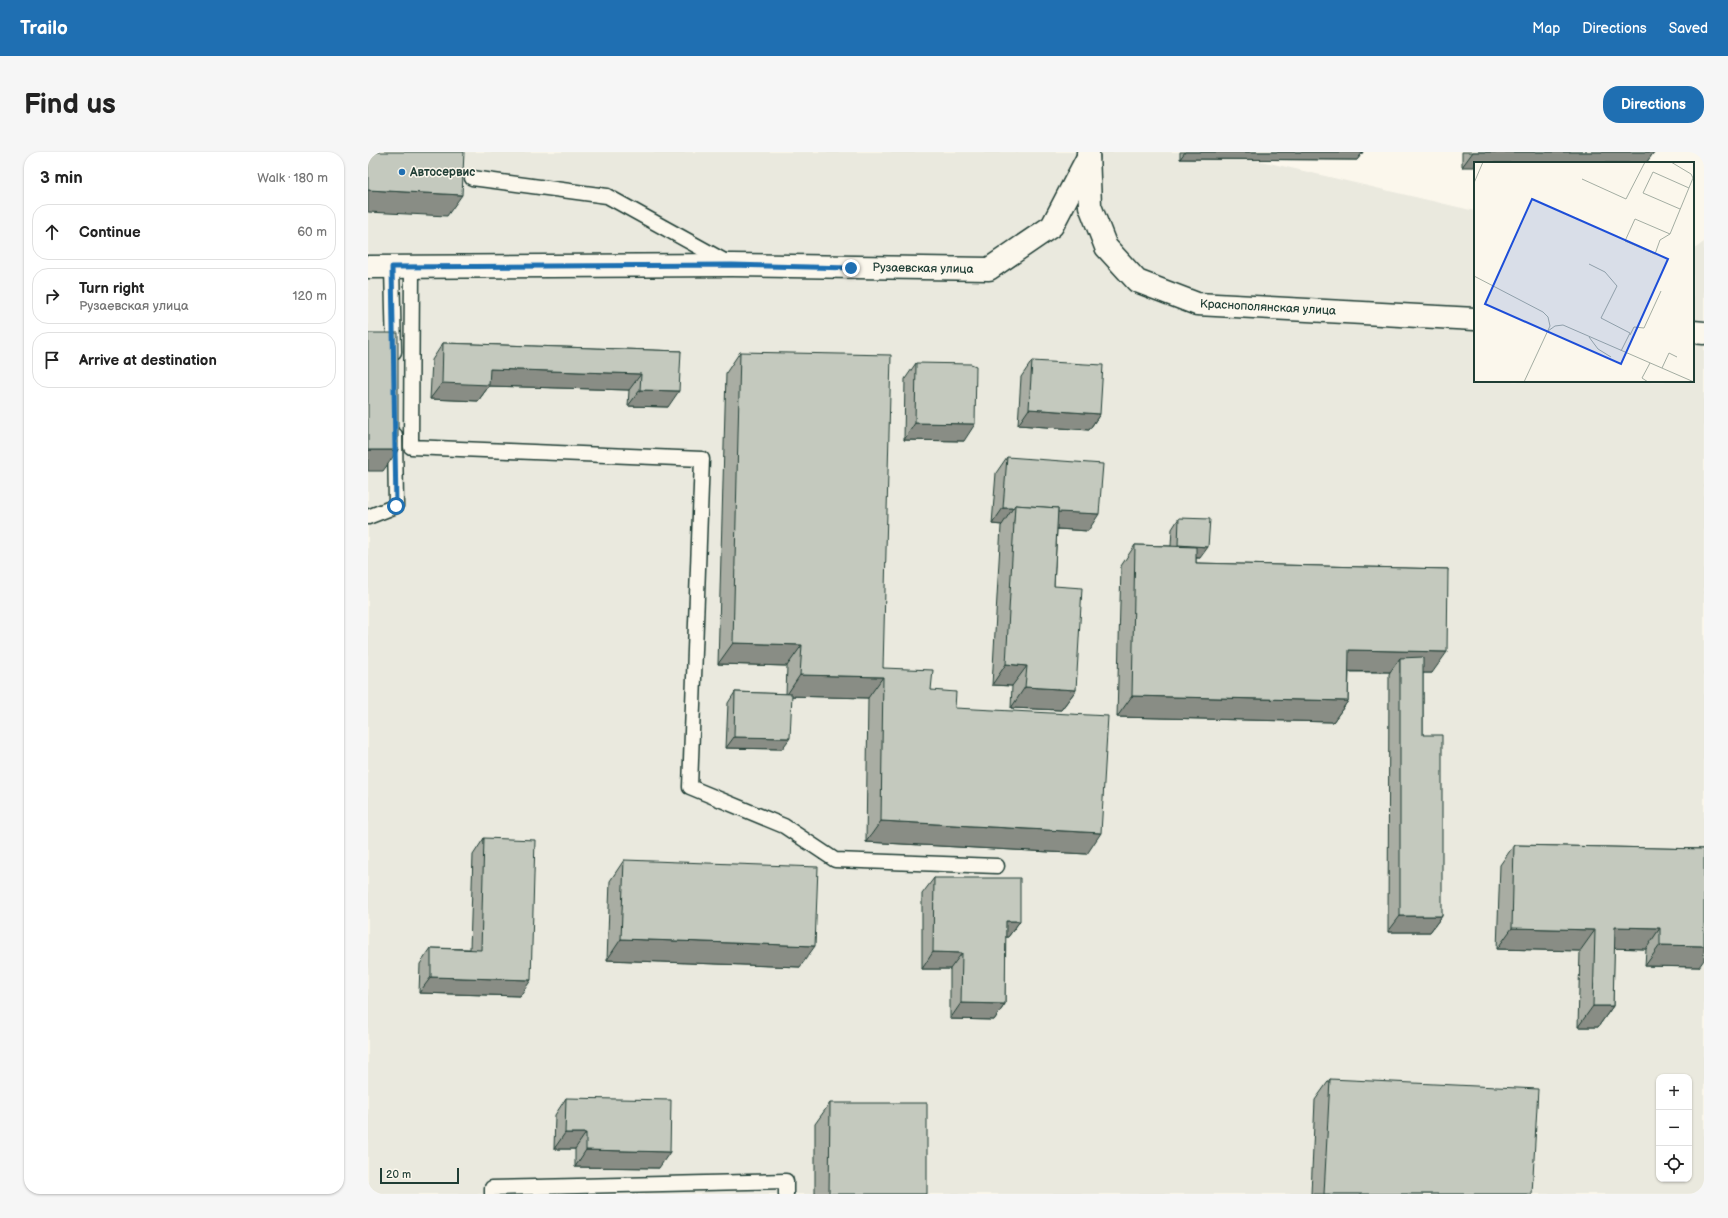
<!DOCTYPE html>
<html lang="en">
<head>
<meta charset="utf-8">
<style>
	:root { --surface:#fff; --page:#f6f6f6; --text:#222; --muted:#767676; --line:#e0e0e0; --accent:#1f6fb2 }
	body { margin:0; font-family:"Balsamiq Sans",sans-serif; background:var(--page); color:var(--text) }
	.controls { position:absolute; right:12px; bottom:12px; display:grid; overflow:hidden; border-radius:8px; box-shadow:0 1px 3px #0004 }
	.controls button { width:36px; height:36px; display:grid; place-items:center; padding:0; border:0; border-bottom:1px solid var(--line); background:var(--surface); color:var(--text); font:20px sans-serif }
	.scale { position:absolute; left:12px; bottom:10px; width:79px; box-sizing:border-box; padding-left:4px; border:2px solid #1f3d34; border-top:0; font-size:11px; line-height:14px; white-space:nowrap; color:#1f3d34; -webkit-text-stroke:3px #fbf7ec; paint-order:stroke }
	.stop { position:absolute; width:12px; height:12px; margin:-9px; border:3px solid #1f6fb2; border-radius:50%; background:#fff }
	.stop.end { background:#1f6fb2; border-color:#fff; box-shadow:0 1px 4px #0008 }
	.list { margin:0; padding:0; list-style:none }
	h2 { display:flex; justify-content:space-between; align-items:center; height:52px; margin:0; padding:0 16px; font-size:17px }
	h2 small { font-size:13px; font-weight:400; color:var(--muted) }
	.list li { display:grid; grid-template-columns:26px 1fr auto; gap:12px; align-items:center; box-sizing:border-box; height:56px; margin:0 8px 8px; padding:0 8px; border:1px solid var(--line); border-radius:16px }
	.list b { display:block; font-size:15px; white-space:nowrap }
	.list p { margin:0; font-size:13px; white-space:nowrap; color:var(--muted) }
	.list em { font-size:13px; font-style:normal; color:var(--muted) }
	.icon { flex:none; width:22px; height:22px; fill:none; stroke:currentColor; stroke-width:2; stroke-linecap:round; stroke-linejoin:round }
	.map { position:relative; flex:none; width:1336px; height:1042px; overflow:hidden; border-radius:16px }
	header { display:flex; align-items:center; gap:24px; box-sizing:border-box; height:56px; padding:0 20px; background:var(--accent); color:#fff }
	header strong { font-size:19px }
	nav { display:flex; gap:22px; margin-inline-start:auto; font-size:14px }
	.intro { display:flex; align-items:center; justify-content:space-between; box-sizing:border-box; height:96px; padding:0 24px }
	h1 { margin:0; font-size:28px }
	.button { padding:10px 18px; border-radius:16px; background:var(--accent); color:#fff; font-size:14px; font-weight:700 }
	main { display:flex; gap:24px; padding:0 24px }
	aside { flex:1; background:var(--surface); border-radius:16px; box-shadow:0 1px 3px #0004 }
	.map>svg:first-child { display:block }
</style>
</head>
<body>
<header>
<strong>Trailo</strong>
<nav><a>Map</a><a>Directions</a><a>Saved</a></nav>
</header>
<div class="intro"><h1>Find us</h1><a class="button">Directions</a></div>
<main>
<aside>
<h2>3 min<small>Walk · 180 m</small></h2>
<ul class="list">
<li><svg class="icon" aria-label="ahead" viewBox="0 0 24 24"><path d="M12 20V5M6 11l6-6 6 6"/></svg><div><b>Continue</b></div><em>60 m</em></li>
<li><svg class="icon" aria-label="right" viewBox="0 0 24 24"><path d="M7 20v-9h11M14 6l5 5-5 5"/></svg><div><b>Turn right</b><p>Рузаевская улица</p></div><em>120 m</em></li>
<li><svg class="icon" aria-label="arrive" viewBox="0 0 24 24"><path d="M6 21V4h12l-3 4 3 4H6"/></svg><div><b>Arrive at destination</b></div></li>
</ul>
</aside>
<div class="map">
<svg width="1336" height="1042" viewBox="0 0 1336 1042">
	<rect width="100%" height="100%" fill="#fbf7ec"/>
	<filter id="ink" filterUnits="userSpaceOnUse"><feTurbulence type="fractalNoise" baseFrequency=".025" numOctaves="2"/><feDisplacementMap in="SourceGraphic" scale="8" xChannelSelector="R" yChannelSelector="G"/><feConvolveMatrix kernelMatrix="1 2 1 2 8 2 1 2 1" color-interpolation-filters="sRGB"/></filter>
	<g filter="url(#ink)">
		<!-- built -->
		<path fill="#eae9de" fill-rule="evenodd" d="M0 0H854L1107 59V229H1325V98L1336 90V1042H0ZM1291 925H1321V1027H1291Z"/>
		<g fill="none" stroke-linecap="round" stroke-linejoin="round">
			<!-- service casing -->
			<g stroke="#1f3d34" stroke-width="17">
				<g id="service">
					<polyline points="104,26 239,44 360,111"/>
					<polyline points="24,115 26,200"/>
					<polyline points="44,115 43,295 334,307 322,635 416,674 467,708 629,714"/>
					<polyline points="0,365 28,354 27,283"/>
					<polyline points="124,1042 124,1036 418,1029 418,1042"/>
				</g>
			</g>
			<!-- minor casing -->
			<g stroke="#1f3d34" stroke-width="25">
				<polyline id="minor" points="0,115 364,113 621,117 684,74 720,5"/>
			</g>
			<!-- tertiary casing -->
			<g stroke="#1f3d34" stroke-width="25">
				<g id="tertiary">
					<polyline points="720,0 722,54 738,95 769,129 829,152 1107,167"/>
					<polyline points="1325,180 1336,181"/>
				</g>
			</g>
			<!-- service -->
			<use href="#service" stroke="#fbf7ec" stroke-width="14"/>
			<!-- minor -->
			<use href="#minor" stroke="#fbf7ec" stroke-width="22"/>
			<!-- tertiary -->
			<use href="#tertiary" stroke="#fbf7ec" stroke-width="22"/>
		</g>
		<!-- wall -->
		<g fill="#a9ada3" stroke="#1f3d34">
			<polygon points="812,0 995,0 989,8 812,7"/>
			<polygon points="1094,0 1286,0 1278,11 1107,11 1094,15"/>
			<polygon points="75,191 313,199 300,255 260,254 261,238 121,234 110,249 62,247 64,208"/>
			<polygon points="372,200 515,516 563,538 587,556 719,702 498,690 500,546 423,544 414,597 358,596 360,551 367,540 418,542 419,514 350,512 358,221"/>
			<polygon points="664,209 732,262 721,278 650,273 653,225"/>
			<polygon points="548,211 596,289 536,288 537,227"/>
			<polygon points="639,305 720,379 689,377 686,434 708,538 693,558 643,556 644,534 624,533 633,374 634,373 624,372 628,321"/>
			<polygon points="811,366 832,406 828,406 828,411 1080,417 1064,521 1055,521 1055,583 1074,764 1062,780 1020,780 1021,522 1022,520 981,520 980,549 965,570 749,565 753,414 767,393 803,394 804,377"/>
			<polygon points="116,686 152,844 51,841 52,812 63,796 102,797 105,703"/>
			<polygon points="1146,693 1336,697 1331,815 1277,814 1278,797 1246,796 1245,854 1230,875 1210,875 1212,799 1129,797 1132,713"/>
			<polygon points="256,708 432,815 239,808 242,729"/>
			<polygon points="566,726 652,769 640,785 637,785 637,852 626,868 582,867 582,817 554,817 554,742"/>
			<polygon points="962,927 1164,1042 943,1042 947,948"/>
			<polygon points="198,946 291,1016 207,1015 207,997 186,997 187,963"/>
			<polygon points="462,951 559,1042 447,1042 447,972"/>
		</g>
		<!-- shaded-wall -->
		<g fill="#898d85" stroke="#1f3d34">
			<polygon points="817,0 995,0 989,8 812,7"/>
			<polygon points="1105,0 1286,0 1278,11 1107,11 1107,15 1094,15"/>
			<polygon points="0,38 94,43 79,64 0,60"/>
			<polygon points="122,217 273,222 261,238 121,234 110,249 62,247 74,231"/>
			<polygon points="272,238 311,239 300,255 260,254"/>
			<polygon points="661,257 732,262 721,278 650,273"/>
			<polygon points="547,271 607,272 596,289 536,288"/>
			<polygon points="0,298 30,298 15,319 0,319"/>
			<polygon points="635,356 645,356 634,373 624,372"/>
			<polygon points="647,357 731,362 720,379 646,374"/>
			<polygon points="810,393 840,395 832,406 802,404"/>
			<polygon points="365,491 434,493 419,514 350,512"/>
			<polygon points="981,498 1079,500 1064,521 1032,521 1032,506 1022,520 967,519"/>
			<polygon points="638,512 659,514 644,534 624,533"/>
			<polygon points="432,523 515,525 500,546 418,544"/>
			<polygon points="657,535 708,538 693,558 643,556"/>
			<polygon points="764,544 980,549 965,570 749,565"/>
			<polygon points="366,585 422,586 414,597 358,596"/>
			<polygon points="513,669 733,681 719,702 498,690"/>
			<polygon points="1032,764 1074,764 1062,780 1020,780"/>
			<polygon points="638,769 652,769 640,785 626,785"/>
			<polygon points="1247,775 1292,776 1278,797 1232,796"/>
			<polygon points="1144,776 1227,778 1212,799 1129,797"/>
			<polygon points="253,787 447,794 432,815 239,808"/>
			<polygon points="1292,793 1336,794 1336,808 1331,815 1277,814"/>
			<polygon points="565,800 594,801 582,817 554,817"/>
			<polygon points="63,825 163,828 152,844 51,841"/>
			<polygon points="593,851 637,852 626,868 582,867"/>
			<polygon points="1225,854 1245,854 1230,875 1210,875"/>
			<polygon points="197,981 218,981 207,997 186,997"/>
			<polygon points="218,998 302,1000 291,1016 207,1015"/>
		</g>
		<!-- building -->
		<g fill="#c4c9be" stroke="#1f3d34">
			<polygon points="0,0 96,0 94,43 0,38"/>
			<rect x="0" y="181" width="30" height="117"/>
			<polygon points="75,191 313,199 311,239 272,238 273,222 122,217 121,233 74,231"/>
			<polygon points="372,200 523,203 515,516 565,518 563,538 588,540 587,556 740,564 733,681 513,669 515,525 432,523 434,493 365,491"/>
			<polygon points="664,209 735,213 732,262 661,257"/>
			<polygon points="548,211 603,212 608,214 607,272 547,271"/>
			<polygon points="639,305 735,312 731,362 690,360 690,356 647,353 645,356 635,356"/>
			<polygon points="647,353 690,356 686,434 714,436 708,538 657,535 659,514 638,512"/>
			<polygon points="811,366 842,367 840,395 810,393"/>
			<polygon points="767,393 828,395 828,411 1080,417 1079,500 981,498 980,549 764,544"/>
			<polygon points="1055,505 1055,583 1074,583 1074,764 1032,764 1032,506"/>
			<polygon points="367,540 424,542 422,586 366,585"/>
			<polygon points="116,686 167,688 163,828 63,825 63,796 113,798"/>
			<polygon points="1146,693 1336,697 1336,794 1292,793 1292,776 1247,775 1245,854 1225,854 1227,778 1144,776"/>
			<polygon points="256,708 450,715 447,794 253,787"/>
			<polygon points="566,726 652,726 652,769 638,769 637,852 593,851 594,801 565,800"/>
			<polygon points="962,927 1170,937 1164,1042 956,1042"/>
			<polygon points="198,946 303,948 302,1000 218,998 218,981 197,981"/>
			<polygon points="462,951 559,951 559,1042 461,1042"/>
		</g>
	</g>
	<g fill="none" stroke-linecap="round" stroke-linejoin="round" filter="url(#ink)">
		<!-- route -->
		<polyline stroke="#1f6fb2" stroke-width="5" points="28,354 24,115 364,113 483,116"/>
	</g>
	<!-- markers -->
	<circle fill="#1f6fb2" stroke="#fbf7ec" stroke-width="1.5" cx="34" cy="20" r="4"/>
	<g text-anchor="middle" stroke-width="3" stroke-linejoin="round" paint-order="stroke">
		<!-- poi labels -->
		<g font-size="12" font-weight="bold" fill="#1f3d34" stroke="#fbf7ec" text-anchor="start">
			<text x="42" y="24">Автосервис</text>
		</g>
		<!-- street labels -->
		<g font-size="12" fill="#1f3d34" stroke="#fbf7ec">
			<text transform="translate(555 116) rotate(1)" y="4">Рузаевская улица</text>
			<text transform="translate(900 155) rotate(3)" y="4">Краснополянская улица</text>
		</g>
	</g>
	<!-- overview -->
	<g transform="translate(1106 10)">
		<rect width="220" height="220" fill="#fbf7ec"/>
		<path fill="none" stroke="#a3ada2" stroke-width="1" d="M108 17 152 37 171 0M0 21 9 0M206 47 169 31 179 10 215 26M196 72 161 57 151 79 181 92 186 78 196 72 219 16 217 12 197 0M115 102 131 110 143 124 127 156 156 171 147 189M0 114 69 150 74 155 76 164 50 220M74 169 81 164 89 163 220 220M156 173 160 165 170 166 187 129M115 175 124 187 137 195M188 206 195 191 203 195M174 220 168 216 176 201"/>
		<path fill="#1d4ed8" fill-opacity="0.15" stroke="#1d4ed8" stroke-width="2" d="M58 37 194 97 147 202 11 142Z"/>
		<rect width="220" height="220" fill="none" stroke="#1f3d34" stroke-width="2"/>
	</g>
</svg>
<div class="controls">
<button>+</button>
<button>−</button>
<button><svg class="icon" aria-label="locate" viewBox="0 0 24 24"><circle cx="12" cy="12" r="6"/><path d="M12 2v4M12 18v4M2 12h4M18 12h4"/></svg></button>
</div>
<div class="scale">20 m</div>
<div class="stop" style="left:28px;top:354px"></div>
<div class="stop end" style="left:483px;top:116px"></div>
</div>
</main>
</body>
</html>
